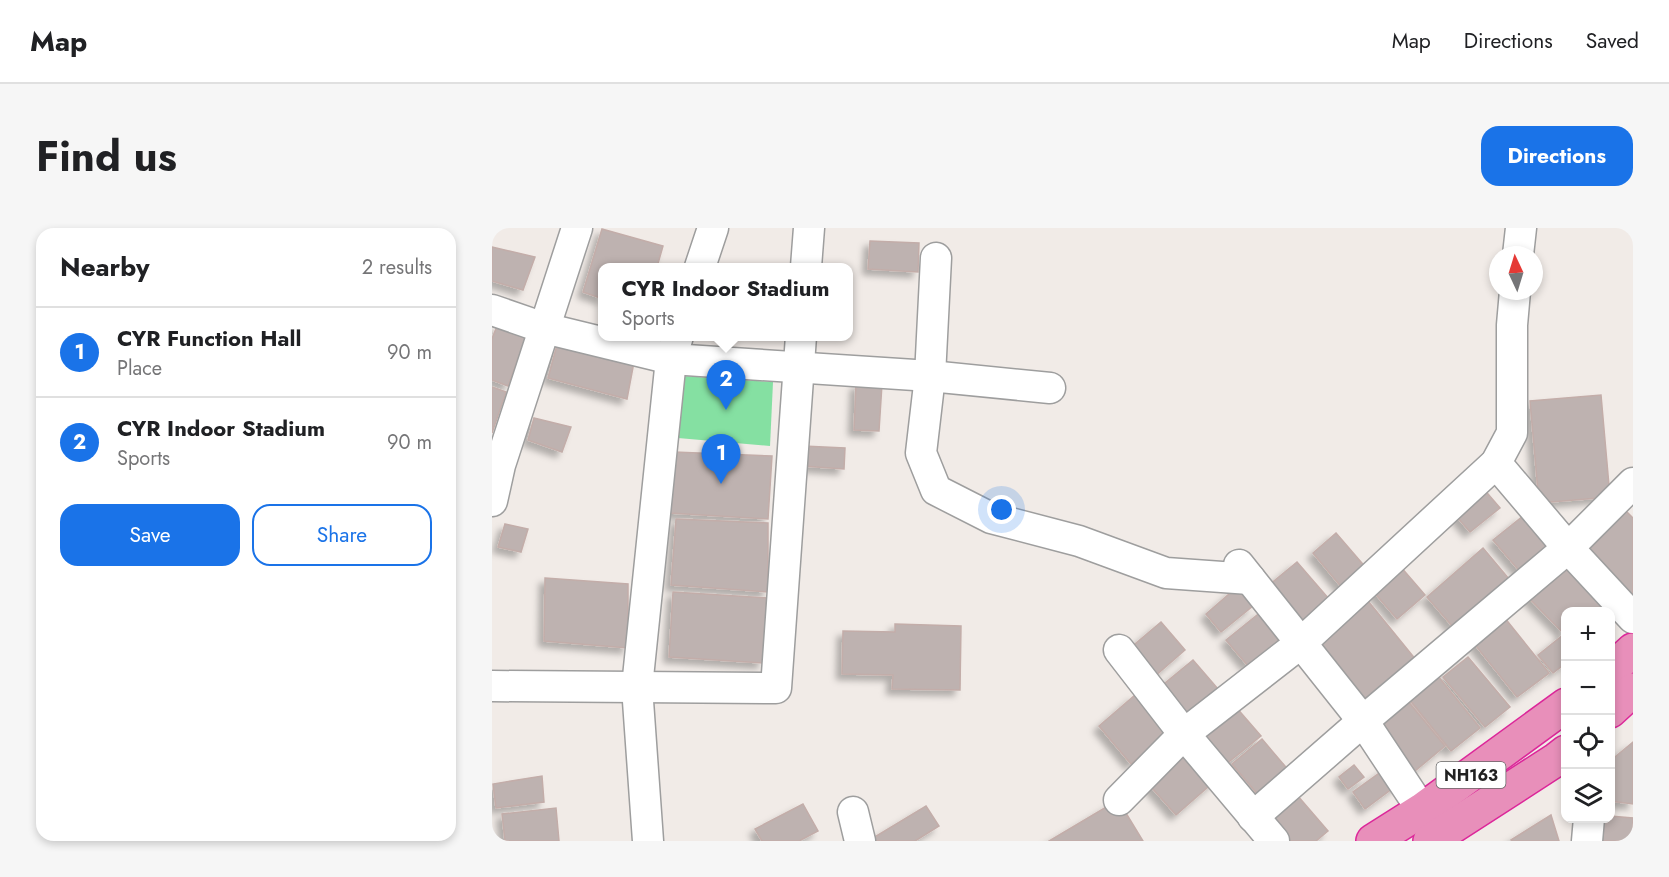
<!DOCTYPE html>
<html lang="en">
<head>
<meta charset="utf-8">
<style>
	:root { --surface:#fff; --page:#f6f6f6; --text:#202124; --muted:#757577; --line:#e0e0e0; --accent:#1a73e8 }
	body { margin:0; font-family:Jost,sans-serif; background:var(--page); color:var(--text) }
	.controls { position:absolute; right:18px; bottom:18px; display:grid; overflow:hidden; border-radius:12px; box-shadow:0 3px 9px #0003 }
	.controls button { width:54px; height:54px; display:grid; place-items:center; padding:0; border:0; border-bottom:2px solid var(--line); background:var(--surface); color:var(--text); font:30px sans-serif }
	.compass { position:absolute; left:997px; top:18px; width:54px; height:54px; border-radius:50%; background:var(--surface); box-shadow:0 3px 9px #0003; rotate:356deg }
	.you { position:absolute; left:510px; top:282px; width:21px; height:21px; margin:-15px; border:4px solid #fff; border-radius:50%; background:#1a73e8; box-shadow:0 0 0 9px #1a73e833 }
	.badge { display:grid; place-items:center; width:39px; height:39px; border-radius:50%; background:var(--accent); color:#fff; font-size:20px; font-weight:700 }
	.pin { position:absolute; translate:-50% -50px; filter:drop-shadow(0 2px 3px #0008) }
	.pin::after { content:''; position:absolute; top:32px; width:21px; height:18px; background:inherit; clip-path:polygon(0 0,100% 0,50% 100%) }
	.popup { position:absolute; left:106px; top:35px; width:255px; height:78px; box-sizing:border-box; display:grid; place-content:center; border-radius:12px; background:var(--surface); filter:drop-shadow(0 2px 4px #0005); font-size:20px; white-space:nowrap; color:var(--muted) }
	.popup b { font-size:22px; color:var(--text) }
	.popup::after { content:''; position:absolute; left:50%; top:100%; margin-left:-12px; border:12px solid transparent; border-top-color:var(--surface) }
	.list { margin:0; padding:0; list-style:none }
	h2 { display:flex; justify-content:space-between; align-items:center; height:78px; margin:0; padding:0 24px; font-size:26px }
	h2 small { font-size:20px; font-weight:400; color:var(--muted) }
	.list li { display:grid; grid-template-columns:39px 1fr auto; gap:18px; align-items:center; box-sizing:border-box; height:90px; padding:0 24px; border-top:2px solid var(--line) }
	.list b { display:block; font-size:22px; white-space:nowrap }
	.list p { margin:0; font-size:20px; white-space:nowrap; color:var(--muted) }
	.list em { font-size:20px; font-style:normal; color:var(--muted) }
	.actions { display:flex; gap:12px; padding:18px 24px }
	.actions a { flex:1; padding:14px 0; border:2px solid var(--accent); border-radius:18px; text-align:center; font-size:21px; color:var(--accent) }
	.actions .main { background:var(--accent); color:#fff }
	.icon { flex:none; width:33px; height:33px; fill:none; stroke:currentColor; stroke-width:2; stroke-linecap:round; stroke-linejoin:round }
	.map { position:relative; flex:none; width:1141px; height:613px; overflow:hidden; border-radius:18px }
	header { display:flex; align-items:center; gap:36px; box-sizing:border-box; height:84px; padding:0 30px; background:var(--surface); border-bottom:2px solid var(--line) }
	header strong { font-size:28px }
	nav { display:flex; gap:33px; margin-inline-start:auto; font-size:21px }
	.intro { display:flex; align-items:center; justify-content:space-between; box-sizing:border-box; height:144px; padding:0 36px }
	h1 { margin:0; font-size:42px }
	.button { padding:15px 27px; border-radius:18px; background:var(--accent); color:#fff; font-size:21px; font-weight:700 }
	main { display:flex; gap:36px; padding:0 36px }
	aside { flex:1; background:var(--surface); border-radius:18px; box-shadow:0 3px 9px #0003 }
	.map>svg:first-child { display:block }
</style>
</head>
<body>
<header>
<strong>Map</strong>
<nav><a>Map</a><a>Directions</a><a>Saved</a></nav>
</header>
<div class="intro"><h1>Find us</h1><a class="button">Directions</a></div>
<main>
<aside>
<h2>Nearby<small>2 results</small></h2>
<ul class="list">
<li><span class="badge">1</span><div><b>CYR Function Hall</b><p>Place</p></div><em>90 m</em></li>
<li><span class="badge">2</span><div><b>CYR Indoor Stadium</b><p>Sports</p></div><em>90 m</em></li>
</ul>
<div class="actions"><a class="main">Save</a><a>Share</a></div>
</aside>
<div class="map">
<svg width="1141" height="613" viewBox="0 0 1141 613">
	<defs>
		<filter id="shadow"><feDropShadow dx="-5.5" dy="5.5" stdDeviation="3" flood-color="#0004"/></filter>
	</defs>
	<rect width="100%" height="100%" fill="#f1ebe7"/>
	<!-- pitch -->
	<polygon fill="#85e0a2" points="191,148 281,154 278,218 186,210"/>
	<!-- building -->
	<g fill="#beb2b0" stroke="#c3ada9" stroke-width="1.5" filter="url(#shadow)">
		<polygon points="110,1 171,18 165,39 111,39 111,71 91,64"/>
		<polygon points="378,13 427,15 426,44 376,41"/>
		<polygon points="0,19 43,29 31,62 0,53"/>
		<polygon points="5,98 34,109 16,158 0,152 0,111"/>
		<polygon points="65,117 142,134 135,171 56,150"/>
		<polygon points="364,156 390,156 387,203 362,202"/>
		<polygon points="0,159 14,164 0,205"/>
		<polygon points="1109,167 1118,269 1047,275 1038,173"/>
		<polygon points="42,190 79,199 70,224 36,212"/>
		<polygon points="311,218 353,220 352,241 311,238"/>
		<polygon points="182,224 280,228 276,291 178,285"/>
		<polygon points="990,259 1008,280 978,304 960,283"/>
		<polygon points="1134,283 1141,290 1141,370 1094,319"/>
		<polygon points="1031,288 1059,322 1030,346 1001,312"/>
		<polygon points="184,291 276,295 276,364 179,357"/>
		<polygon points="13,296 36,301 29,324 6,319"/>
		<polygon points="844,305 875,341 851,361 821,325"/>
		<polygon points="991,320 1017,351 961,399 935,369"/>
		<polygon points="805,334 843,378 815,401 777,357"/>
		<polygon points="1070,335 1117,383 1074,383 1074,408 1035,368"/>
		<polygon points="908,338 933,367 905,391 880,362"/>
		<polygon points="53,350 136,356 136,420 52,413"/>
		<polygon points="745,359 761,378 729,404 714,386"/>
		<polygon points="181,364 275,370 271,435 177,429"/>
		<polygon points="872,368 924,432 873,473 820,409"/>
		<polygon points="770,383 791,409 756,438 734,412"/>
		<polygon points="1012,389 1057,445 1025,469 980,413"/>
		<polygon points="669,394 693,422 662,449 637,421"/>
		<polygon points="403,396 469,398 468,462 400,461 401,447 350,446 351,403 403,404"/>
		<polygon points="1071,407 1074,411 1074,435 1061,445 1046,427"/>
		<polygon points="976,429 1018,479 993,499 951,449"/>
		<polygon points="701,432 732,468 692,500 662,464"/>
		<polygon points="946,448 988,500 959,523 917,471"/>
		<polygon points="643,467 676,505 639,536 607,498"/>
		<polygon points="915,472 953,518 923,543 885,497"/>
		<polygon points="743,478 769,508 733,537 708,507"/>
		<polygon points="770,511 798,544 768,569 740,536"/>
		<polygon points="1141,514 1141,576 1118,573 1118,533"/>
		<polygon points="692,515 724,552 684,587 652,551"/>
		<polygon points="862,537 872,549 856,561 847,549"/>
		<polygon points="897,538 909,554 873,581 861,564"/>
		<polygon points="50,548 52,574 4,580 1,556"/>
		<polygon points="805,567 836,603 824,613 797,613 778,590"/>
		<polygon points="626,572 651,613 557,613"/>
		<polygon points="311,576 326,603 307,613 270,613 263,601"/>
		<polygon points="434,578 447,598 423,613 376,613"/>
		<polygon points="64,580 67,613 13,613 10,586"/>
		<polygon points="1059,587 1067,613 1020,613 1019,612"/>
		<polygon points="1118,588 1141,590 1141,613 1108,613 1109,590 1118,590"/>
	</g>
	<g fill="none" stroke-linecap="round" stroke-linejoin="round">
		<!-- minor casing -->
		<g stroke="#9e9e9e" stroke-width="33">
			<g id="minor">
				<polyline points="1026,27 1029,0"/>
				<polyline points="444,30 438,148 429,225 444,262 499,290 587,313 674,345 758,351"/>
				<polyline points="208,39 221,0"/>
				<polyline points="314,39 317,0"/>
				<polyline points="0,82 52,100 179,131 438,148 558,160"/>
				<polyline points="1004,235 1076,320 1141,390"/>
				<polyline points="0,273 8,237 85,0"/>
				<polyline points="747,337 871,493 930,582"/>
				<polyline points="627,422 692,506 782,613"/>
				<polyline points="0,458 284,460 309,108"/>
				<polyline points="627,572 692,506 809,415 1004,235 1020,205 1020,97 1023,63"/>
				<polyline points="361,584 368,613"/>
				<polyline points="761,589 871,493 1076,320 1141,255"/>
				<polyline points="156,613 145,459 179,131 186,108"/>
				<polyline points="1095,613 1097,590"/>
			</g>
		</g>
		<!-- highway casing -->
		<g stroke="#dc279a" stroke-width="36">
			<g id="highway">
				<polyline points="1118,443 1141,422"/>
				<polyline points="1118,483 1141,462"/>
				<polyline points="881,613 930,582 1074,477"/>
				<polyline points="938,613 1065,531 1074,524"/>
			</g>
		</g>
		<!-- minor -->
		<use href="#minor" stroke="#fff" stroke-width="30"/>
		<!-- highway -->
		<use href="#highway" stroke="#e88fba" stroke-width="33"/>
	</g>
	<g text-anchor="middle" stroke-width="5" stroke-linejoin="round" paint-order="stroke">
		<!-- shield labels -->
		<rect fill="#fff" stroke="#646464" stroke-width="1.5" x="944.5" y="534" width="69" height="26" rx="4.5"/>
		<g font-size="16" font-weight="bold" fill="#212121">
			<text x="979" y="553">NH163</text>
		</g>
	</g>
</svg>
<div class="controls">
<button>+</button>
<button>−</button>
<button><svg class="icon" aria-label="locate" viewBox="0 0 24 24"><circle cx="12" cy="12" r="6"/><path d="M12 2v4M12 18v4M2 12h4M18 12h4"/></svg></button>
<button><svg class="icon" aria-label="layers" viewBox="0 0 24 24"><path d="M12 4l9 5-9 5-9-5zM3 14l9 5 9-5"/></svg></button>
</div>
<svg class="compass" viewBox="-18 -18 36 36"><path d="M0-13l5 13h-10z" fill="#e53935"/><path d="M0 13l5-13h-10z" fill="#757577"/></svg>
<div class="you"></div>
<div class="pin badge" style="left:229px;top:256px">1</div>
<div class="pin badge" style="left:234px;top:182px">2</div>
<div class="popup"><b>CYR Indoor Stadium</b>Sports</div>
</div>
</main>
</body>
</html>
